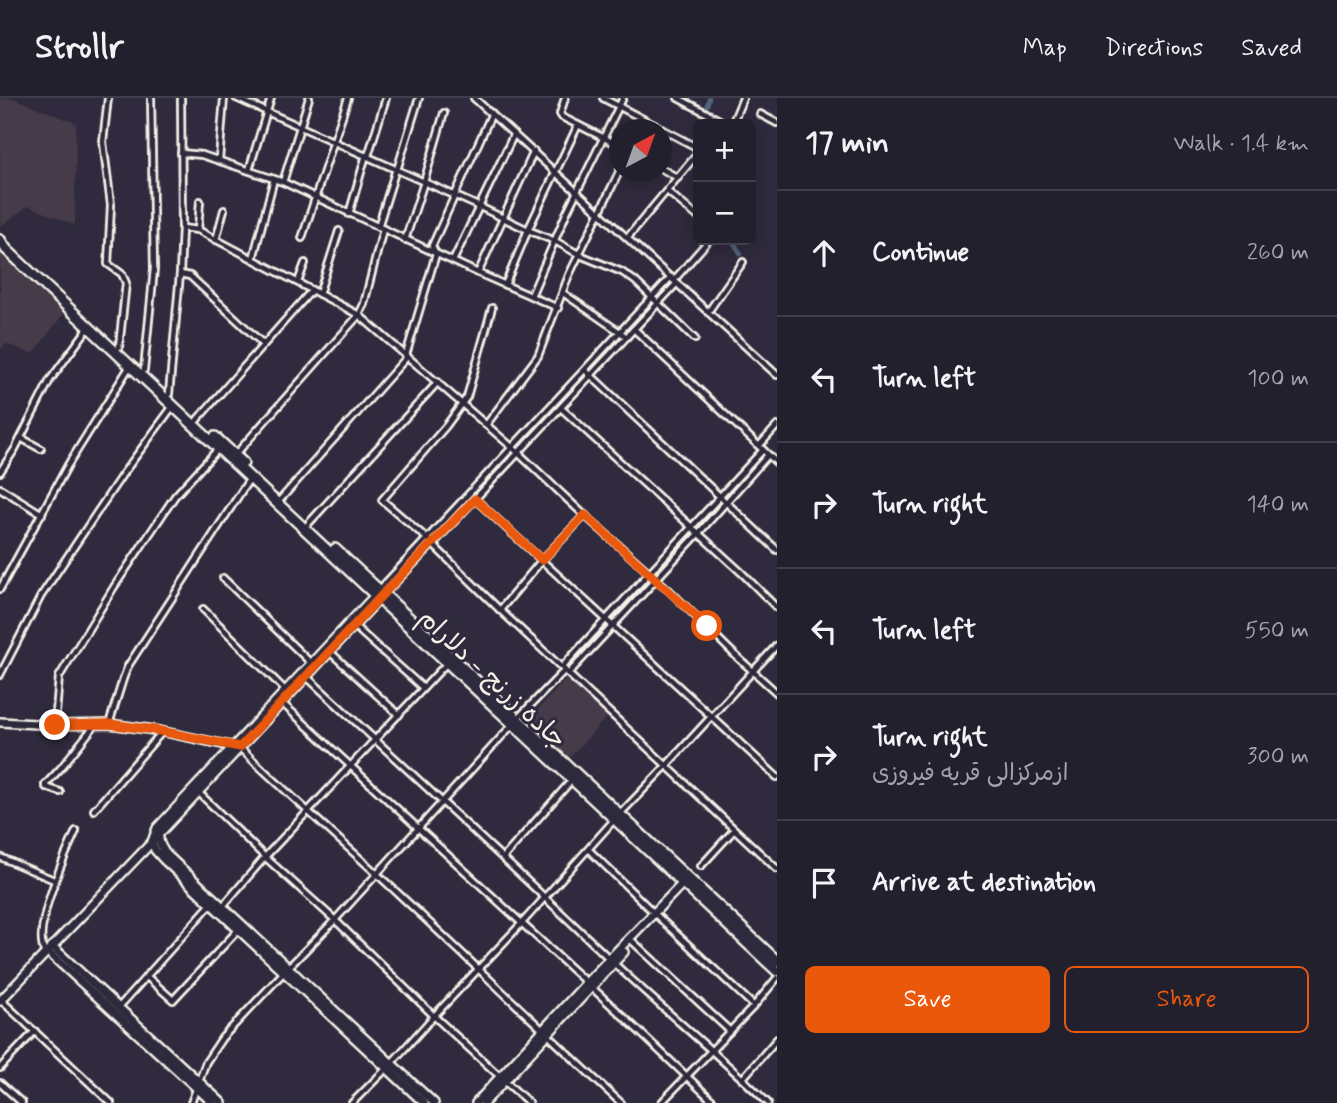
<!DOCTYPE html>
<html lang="en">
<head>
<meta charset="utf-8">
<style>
	:root { --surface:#23202e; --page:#2f2d3a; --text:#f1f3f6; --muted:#a3a3aa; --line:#403e4a; --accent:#ea580c }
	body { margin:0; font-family:Mynerve,"Playpen Sans Arabic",sans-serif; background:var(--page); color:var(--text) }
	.controls { position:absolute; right:21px; top:21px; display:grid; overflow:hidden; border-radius:10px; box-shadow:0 4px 18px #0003 }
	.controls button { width:63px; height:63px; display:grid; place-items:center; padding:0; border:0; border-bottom:2px solid var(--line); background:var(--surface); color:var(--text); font:35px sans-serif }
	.compass { position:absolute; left:609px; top:21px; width:63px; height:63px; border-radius:50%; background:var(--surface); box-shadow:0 4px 18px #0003; rotate:41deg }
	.stop { position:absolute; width:21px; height:21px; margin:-16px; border:5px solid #ea580c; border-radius:50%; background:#fff }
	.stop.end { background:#ea580c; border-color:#fff; box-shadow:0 2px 7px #0008 }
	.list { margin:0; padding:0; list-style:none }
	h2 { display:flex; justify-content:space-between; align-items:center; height:91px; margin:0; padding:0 28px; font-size:30px }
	h2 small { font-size:23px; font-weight:400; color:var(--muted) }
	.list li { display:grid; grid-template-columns:46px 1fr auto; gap:21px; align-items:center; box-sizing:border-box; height:126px; padding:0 28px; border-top:2px solid var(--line) }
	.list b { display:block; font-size:26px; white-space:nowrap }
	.list p { margin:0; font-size:23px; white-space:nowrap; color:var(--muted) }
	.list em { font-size:23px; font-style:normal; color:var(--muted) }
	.actions { display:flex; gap:14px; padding:21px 28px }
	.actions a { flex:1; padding:16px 0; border:2px solid var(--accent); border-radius:10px; text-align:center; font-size:24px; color:var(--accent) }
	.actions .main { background:var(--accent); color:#fff }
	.icon { flex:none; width:38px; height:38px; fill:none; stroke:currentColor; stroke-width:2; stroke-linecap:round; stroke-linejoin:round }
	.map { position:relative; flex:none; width:777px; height:1005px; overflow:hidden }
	header { display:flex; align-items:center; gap:42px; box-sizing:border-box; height:98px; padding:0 35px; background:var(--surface); border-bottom:2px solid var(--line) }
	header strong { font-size:33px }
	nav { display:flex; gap:38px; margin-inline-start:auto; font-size:24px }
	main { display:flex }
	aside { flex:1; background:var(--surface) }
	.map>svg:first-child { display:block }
</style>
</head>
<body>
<header>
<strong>Strollr</strong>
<nav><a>Map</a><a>Directions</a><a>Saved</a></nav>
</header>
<main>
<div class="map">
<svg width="777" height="1005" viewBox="0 0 777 1005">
	<rect width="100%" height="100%" fill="#2f2a3d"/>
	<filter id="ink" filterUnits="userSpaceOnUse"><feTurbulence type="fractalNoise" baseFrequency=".0143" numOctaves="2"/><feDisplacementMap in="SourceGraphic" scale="14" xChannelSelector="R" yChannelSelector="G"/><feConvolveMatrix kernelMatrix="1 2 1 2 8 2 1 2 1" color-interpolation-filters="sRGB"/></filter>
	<g filter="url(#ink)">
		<!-- built -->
		<g fill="#443a4a">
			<polygon points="0,0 13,0 76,25 75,127 28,108 0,129"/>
			<polygon points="0,152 67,211 33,256 6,246 0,252"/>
			<polygon points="566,581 607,619 568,661 527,623"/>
		</g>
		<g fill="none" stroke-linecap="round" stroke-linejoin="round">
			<!-- canal -->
			<g stroke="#53667e" stroke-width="4.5">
				<polyline points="702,26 709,0"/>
				<polyline points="698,37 693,54 698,70"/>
				<polyline points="732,142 741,156"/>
			</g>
			<!-- street casing -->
			<g stroke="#f4f1e8" stroke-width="10">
				<g id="street">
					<polyline points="108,0 103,44 111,107 108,166 122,176 126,185 119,249"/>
					<polyline points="236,0 478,108 528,132 555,143 580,157 622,174 635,183 695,241"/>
					<polyline points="474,0 777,277"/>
					<polyline points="565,0 560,16 562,19 620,48"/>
					<polyline points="603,0 698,50"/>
					<polyline points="678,0 727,26"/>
					<polyline points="760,16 777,25"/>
					<polyline points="732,26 743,0"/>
					<polyline points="181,55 202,57 283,84 478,175 558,210"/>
					<polyline points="368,58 386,0"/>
					<polyline points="219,62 224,0"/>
					<polyline points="662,71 678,80"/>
					<polyline points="249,72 271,0"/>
					<polyline points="397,72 419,0"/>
					<polyline points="283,84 309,0"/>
					<polyline points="751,89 752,87"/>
					<polyline points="667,93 698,119"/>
					<polyline points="349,116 366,57"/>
					<polyline points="378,129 396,71"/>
					<polyline points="182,130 198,132 359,217 513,350 581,414 670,493 735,557 777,595"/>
					<polyline points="198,132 200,103"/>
					<polyline points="628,139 698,55"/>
					<polyline points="302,140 348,0"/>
					<polyline points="216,142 224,112"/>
					<polyline points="405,142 424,84 444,15"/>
					<polyline points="253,161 274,81"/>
					<polyline points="453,163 514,36"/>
					<polyline points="478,175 534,53"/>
					<polyline points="180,176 190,178 263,246"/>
					<polyline points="674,182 709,142"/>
					<polyline points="298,184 305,165"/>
					<polyline points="505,187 528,132 578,27"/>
					<polyline points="563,195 627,239"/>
					<polyline points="319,196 339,133"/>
					<polyline points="531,198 566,116 623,0"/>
					<polyline points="492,210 467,299 446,328 382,402 423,437 500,512 777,771"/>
					<polyline points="708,214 743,164"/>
					<polyline points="634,231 777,365"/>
					<polyline points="406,257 436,156 432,148 492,15"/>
					<polyline points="144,272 154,171 151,0"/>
					<polyline points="585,272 777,452"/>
					<polyline points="169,296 180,176 182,130 181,0"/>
					<polyline points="561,310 742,475 777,510"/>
					<polyline points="197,322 312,192"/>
					<polyline points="486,327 538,258 569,177 620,72"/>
					<polyline points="21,340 41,351"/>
					<polyline points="759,348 777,328"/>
					<polyline points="235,357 359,217 364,206 383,131"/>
					<polyline points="0,374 15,351 50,282 89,229"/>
					<polyline points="0,390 42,416"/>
					<polyline points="475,401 777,679"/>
					<polyline points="280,402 407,259"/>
					<polyline points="308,426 438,284"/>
					<polyline points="223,480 311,565"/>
					<polyline points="0,491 68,367 130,268"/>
					<polyline points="380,491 671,179"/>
					<polyline points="384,496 433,446 677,185"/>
					<polyline points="203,511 285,592"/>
					<polyline points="500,512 542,462 585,417"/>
					<polyline points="354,528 423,590"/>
					<polyline points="330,554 399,617"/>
					<polyline points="562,569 763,352"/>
					<polyline points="569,575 698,436 768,357"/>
					<polyline points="0,577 41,498 122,377 173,308"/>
					<path d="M307 579C411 675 516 771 618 869 667 915 720 958 768 1005"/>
					<polyline points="282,605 625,920 715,1005"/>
					<polyline points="518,620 565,572"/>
					<polyline points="109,626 123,581 128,568 250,380"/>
					<polyline points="55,627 59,579 114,489 175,398 218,351"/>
					<path d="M240 650C285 693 331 734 377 776 459 851 539 930 621 1005"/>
					<polyline points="60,694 46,689 45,687 60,671 95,627"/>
					<polyline points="198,694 265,759 335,822 434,918 529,1005"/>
					<polyline points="94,712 162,634"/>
					<polyline points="620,716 666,668 777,547"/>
					<polyline points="589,752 654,815 754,908"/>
					<polyline points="0,759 54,782"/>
					<polyline points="503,760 571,683"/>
					<polyline points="701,768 734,732"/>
					<polyline points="223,808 265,759 447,565"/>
					<polyline points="630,841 730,933"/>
					<path d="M45 855C31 832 65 757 76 733"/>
					<polyline points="146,878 173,902 238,832"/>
					<polyline points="1,902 111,1005"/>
					<polyline points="119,909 211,806"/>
					<polyline points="0,970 35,933"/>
					<polyline points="743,980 777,941"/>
					<polyline points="0,985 22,1005"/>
					<polyline points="191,1005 206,964 222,940 284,874 335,822 512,627"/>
					<polyline points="352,1005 387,970 434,918 522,825 614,722"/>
					<polyline points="661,1005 754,908 777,880"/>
				</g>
			</g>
			<!-- secondary casing -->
			<g stroke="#f4f1e8" stroke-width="12">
				<g id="secondary">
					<polyline points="379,493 157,730 152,744 155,752 163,761 424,1005"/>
					<path d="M381 499 159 736C158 745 162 750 166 756L434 1005"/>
					<polyline points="0,624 55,627 109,626 155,632 236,649"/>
					<polyline points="52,848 222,1005"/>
					<polyline points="47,853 213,1005"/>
					<polyline points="0,903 154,742"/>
					<polyline points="476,1005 586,885 685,783"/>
					<polyline points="484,1005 624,854"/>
				</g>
			</g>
			<!-- highway casing -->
			<g stroke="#f4f1e8" stroke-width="14">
				<g id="highway">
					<polyline points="0,142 6,151 45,188 777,873"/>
					<polyline points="215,339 243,365"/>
					<polyline points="335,451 777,863"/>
				</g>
			</g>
			<!-- street -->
			<use href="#street" stroke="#2f2a3d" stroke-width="4.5"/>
			<!-- secondary -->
			<use href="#secondary" stroke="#2f2a3d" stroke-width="7"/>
			<!-- highway -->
			<use href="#highway" stroke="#2f2a3d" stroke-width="9"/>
		</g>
	</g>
	<g fill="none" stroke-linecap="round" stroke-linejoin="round" filter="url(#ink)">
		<!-- route -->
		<polyline stroke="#ea580c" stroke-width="9" points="55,627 109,626 155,632 240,649 383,496 475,401 542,462 585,417 707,528"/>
	</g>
	<g text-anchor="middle" stroke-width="6" stroke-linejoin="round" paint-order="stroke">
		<!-- street labels -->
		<g font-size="26" fill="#f4f1e8" stroke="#2f2a3d">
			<text transform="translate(493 580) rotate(43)" y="9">جاده زرنج - دلارام</text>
		</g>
	</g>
</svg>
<div class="controls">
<button>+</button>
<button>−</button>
</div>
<svg class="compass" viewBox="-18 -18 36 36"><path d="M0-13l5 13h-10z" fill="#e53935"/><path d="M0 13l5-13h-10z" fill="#a3a3aa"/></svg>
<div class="stop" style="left:707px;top:528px"></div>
<div class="stop end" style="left:55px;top:627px"></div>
</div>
<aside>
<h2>17 min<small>Walk · 1.4 km</small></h2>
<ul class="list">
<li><svg class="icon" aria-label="ahead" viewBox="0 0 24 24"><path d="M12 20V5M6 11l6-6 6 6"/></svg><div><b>Continue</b></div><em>260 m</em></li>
<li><svg class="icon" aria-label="left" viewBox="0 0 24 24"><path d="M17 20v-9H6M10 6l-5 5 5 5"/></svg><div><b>Turn left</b></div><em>100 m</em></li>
<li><svg class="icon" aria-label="right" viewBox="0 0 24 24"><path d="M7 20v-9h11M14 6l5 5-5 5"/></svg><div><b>Turn right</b></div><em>140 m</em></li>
<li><svg class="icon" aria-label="left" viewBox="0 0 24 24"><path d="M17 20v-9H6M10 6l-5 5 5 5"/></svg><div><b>Turn left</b></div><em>550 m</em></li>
<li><svg class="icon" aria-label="right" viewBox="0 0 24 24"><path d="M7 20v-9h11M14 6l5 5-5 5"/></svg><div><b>Turn right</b><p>ازمرکزالی قریه فیروزی</p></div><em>300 m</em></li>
<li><svg class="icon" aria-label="arrive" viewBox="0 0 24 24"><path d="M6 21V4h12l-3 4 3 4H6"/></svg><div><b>Arrive at destination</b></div></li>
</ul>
<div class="actions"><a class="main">Save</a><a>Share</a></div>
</aside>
</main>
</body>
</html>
